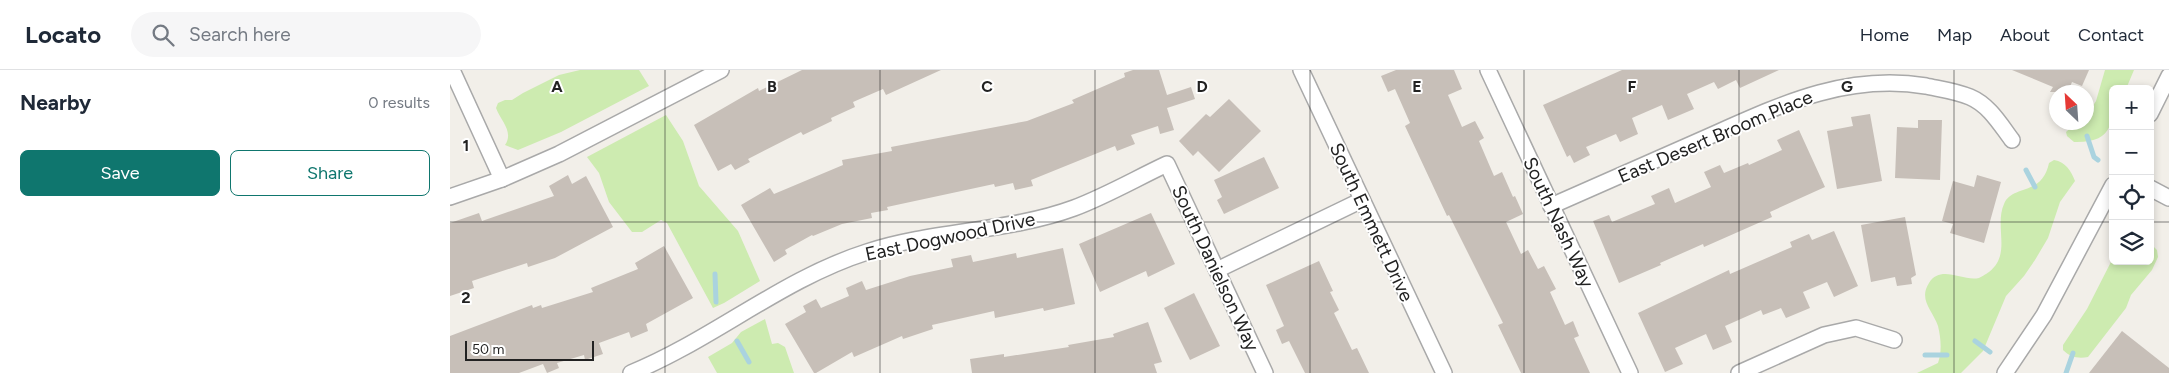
<!DOCTYPE html>
<html lang="en">
<head>
<meta charset="utf-8">
<style>
	:root { --surface:#fff; --page:#f6f6f7; --text:#1f2937; --muted:#747a83; --line:#e0e1e3; --accent:#0f766e }
	body { margin:0; font-family:Figtree,sans-serif; background:var(--page); color:var(--text) }
	.controls { position:absolute; right:15px; top:15px; display:grid; overflow:hidden; border-radius:8px; box-shadow:0 2px 8px #0003 }
	.controls button { width:45px; height:45px; display:grid; place-items:center; padding:0; border:0; border-bottom:1px solid var(--line); background:var(--surface); color:var(--text); font:25px sans-serif }
	.compass { position:absolute; left:1599px; top:15px; width:45px; height:45px; border-radius:50%; background:var(--surface); box-shadow:0 2px 8px #0003; rotate:335deg }
	.scale { position:absolute; left:15px; bottom:12px; width:129px; box-sizing:border-box; padding-left:5px; border:2px solid #222; border-top:0; font-size:14px; line-height:18px; white-space:nowrap; color:#222; -webkit-text-stroke:4px #fff; paint-order:stroke }
	.list { margin:0; padding:0; list-style:none }
	h2 { display:flex; justify-content:space-between; align-items:center; height:65px; margin:0; padding:0 20px; font-size:21px }
	h2 small { font-size:16px; font-weight:400; color:var(--muted) }
	.actions { display:flex; gap:10px; padding:15px 20px }
	.actions a { flex:1; padding:11px 0; border:1px solid var(--accent); border-radius:8px; text-align:center; font-size:18px; color:var(--accent) }
	.actions .main { background:var(--accent); color:#fff }
	.icon { flex:none; width:28px; height:28px; fill:none; stroke:currentColor; stroke-width:2; stroke-linecap:round; stroke-linejoin:round }
	.map { position:relative; flex:none; width:1719px; height:303px; overflow:hidden }
	header { display:flex; align-items:center; gap:30px; box-sizing:border-box; height:70px; padding:0 25px; background:var(--surface); border-bottom:1px solid var(--line) }
	header strong { font-size:24px }
	nav { display:flex; gap:28px; margin-inline-start:auto; font-size:18px }
	.search { width:350px; height:45px; background:var(--page); display:flex; align-items:center; gap:12px; box-sizing:border-box; padding:0 18px; border-radius:28px; color:var(--muted); font-size:19px }
	main { display:flex }
	aside { flex:1; background:var(--surface) }
	.map>svg:first-child { display:block }
</style>
</head>
<body>
<header>
<strong>Locato</strong>
<div class="search"><svg class="icon" aria-label="search" viewBox="0 0 24 24"><circle cx="10" cy="10" r="6"/><path d="M15 15l6 6"/></svg>Search here</div>
<nav><a>Home</a><a>Map</a><a>About</a><a>Contact</a></nav>
</header>
<main>
<aside>
<h2>Nearby<small>0 results</small></h2>
<ul class="list">
</ul>
<div class="actions"><a class="main">Save</a><a>Share</a></div>
</aside>
<div class="map">
<svg width="1719" height="303" viewBox="0 0 1719 303">
	<rect width="100%" height="100%" fill="#f2efe9"/>
	<!-- grass -->
	<g fill="#cdebb0">
		<path d="M130 0H189L199 16 111 62 68 80 55 75C64 62 51 51 46 38L48 33 55 30H62L73 23 109 5Z"/>
		<path d="M1655 0H1684L1676 19H1663C1663 51 1665 73 1624 72L1617 66 1616 62 1626 53 1636 52 1637 45 1646 31Z"/>
		<polygon points="216,45 233,71 249,116 288,161 310,211 274,233 263,238 217,153 211,150 192,162 182,162 159,132 149,103 137,87"/>
		<path d="M1604 90C1616 92 1621 101 1625 111L1610 132 1598 168 1585 190 1574 206 1556 226 1533 281 1511 303H1467L1488 293C1492 282 1491 268 1488 256 1483 241 1468 230 1479 213 1491 194 1513 212 1529 208 1531 207 1536 204 1539 202 1562 184 1544 157 1554 134 1562 114 1592 127 1599 93Z"/>
		<path d="M1701 174 1707 180 1708 187 1702 200 1681 225 1676 238 1638 287C1628 289 1620 287 1613 280V275L1637 239 1663 188V191H1700Z"/>
		<polygon points="315,249 322,274 328,273 335,277 344,303 267,303 258,287 282,273 291,262"/>
	</g>
	<g fill="none" stroke-linecap="round" stroke-linejoin="round">
		<!-- stream -->
		<g stroke="#aad3df" stroke-width="5">
			<polyline points="1637,66 1644,87 1648,90"/>
			<polyline points="1576,100 1585,117"/>
			<polyline points="265,204 266,232"/>
			<polyline points="287,271 299,292"/>
			<polyline points="1525,271 1540,282"/>
			<polyline points="1475,285 1497,285"/>
			<polyline points="1616,303 1623,283"/>
		</g>
	</g>
	<!-- building -->
	<g fill="#c7bfb8">
		<polygon points="352,0 491,0 436,25 433,19 403,32 405,37 381,48 382,51 353,65 351,62 298,89 300,92 285,100 281,94 268,101 244,55 308,18 309,21"/>
		<polygon points="683,0 709,0 717,25 741,17 745,29 717,38 724,60 710,64 708,56 681,65 685,74 667,81 665,76 581,110 583,116 565,120 563,113 545,117 544,114 437,137 438,140 421,143 422,148 392,154 363,166 362,165 335,180 337,184 324,192 291,135 320,118 324,124 393,95 392,90 442,81 441,77 577,51 624,33 622,30 675,7 674,3"/>
		<polygon points="946,0 1004,0 1012,19 998,25 1012,57 1025,51 1034,68 1029,71 1044,106 1052,102 1063,127 1065,126 1073,144 1056,152 1071,184 1078,180 1088,199 1094,196 1106,219 1100,222 1115,255 1123,251 1129,266 1124,268 1140,303 1071,303 1048,255 1053,253 999,145 997,146 955,56 960,53 945,19 938,22 931,6"/>
		<polygon points="1172,0 1329,0 1290,18 1286,10 1268,19 1264,12 1237,24 1244,39 1218,50 1212,35 1182,48 1188,64 1170,72 1166,64 1136,77 1140,85 1124,93 1120,85 1117,87 1093,35"/>
		<polygon points="1562,0 1639,0 1632,16 1622,12 1618,22 1600,22 1603,17"/>
		<polygon points="779,29 811,61 769,102 748,81 743,86 729,71 756,44 760,47"/>
		<polygon points="1420,44 1432,111 1387,119 1377,61 1403,56 1401,47"/>
		<polygon points="1468,50 1492,50 1490,110 1445,108 1447,57 1468,58"/>
		<polygon points="1349,60 1375,117 1320,142 1322,147 1254,177 1253,174 1210,193 1211,195 1169,213 1143,151 1159,145 1162,152 1205,134 1201,126 1219,118 1225,133 1261,117 1254,102 1270,95 1274,103 1298,93 1299,95 1332,80 1327,70"/>
		<polygon points="814,87 829,118 774,144 767,130 772,127 764,110"/>
		<polygon points="118,105 122,114 136,106 163,157 105,188 78,197 77,193 22,211 24,218 0,226 0,153 29,143 32,151 104,126 99,116"/>
		<polygon points="1527,105 1551,112 1534,173 1500,163 1503,154 1492,151 1503,111 1524,117"/>
		<polygon points="701,143 725,194 698,207 696,201 650,222 629,174"/>
		<polygon points="1455,147 1466,205 1461,208 1462,214 1447,216 1445,207 1421,212 1411,155"/>
		<polygon points="1384,161 1408,216 1384,227 1377,212 1353,222 1360,238 1336,248 1331,238 1313,245 1311,240 1275,256 1282,272 1263,280 1256,264 1225,278 1233,294 1215,302 1188,243 1279,200 1280,204 1342,177 1340,172 1359,164 1362,170"/>
		<polygon points="214,176 243,228 196,254 198,261 181,268 179,262 149,273 153,284 135,290 134,285 107,293 109,298 97,303 93,294 69,303 0,303 0,266 82,235 83,238 91,235 92,238 143,222 141,218 188,199 185,193"/>
		<polygon points="613,178 625,234 594,241 593,238 545,248 544,241 482,255 483,259 453,269 452,266 404,287 402,282 366,303 364,303 335,254 356,242 353,236 366,229 371,238 399,226 396,218 412,211 416,220 460,206 503,197 501,189 521,185 523,192 566,183 567,188"/>
		<polygon points="869,191 883,221 880,222 889,240 884,243 902,280 907,278 919,303 855,303 839,271 832,274 826,260 834,256 816,215"/>
		<polygon points="744,223 770,276 740,290 714,238"/>
		<polygon points="698,252 712,292 704,294 707,303 522,303 520,289 554,284 554,287 619,277 618,275 664,267 663,264"/>
		<polygon points="1672,261 1719,298 1719,303 1639,303"/>
	</g>
	<g fill="none" stroke-linecap="round" stroke-linejoin="round">
		<!-- minor casing -->
		<g stroke="#a9a9a9" stroke-width="18">
			<g id="minor">
				<polyline points="2,0 52,109"/>
				<polyline points="851,0 994,303"/>
				<polyline points="1038,0 1180,303"/>
				<polyline points="1700,44 1719,6"/>
				<polyline points="1700,118 1719,128"/>
				<polyline points="0,127 52,109 109,84 271,0"/>
				<path d="M1101 136C1149 115 1196 94 1244 73 1320 40 1390 2 1476 16 1490 19 1506 21 1520 27 1539 35 1550 54 1562 70"/>
				<polyline points="767,200 912,130"/>
				<path d="M181 303C264 269 332 209 417 182 484 160 559 162 624 138 656 126 687 108 717 94L815 303"/>
				<polyline points="1289,303 1374,265 1406,258 1444,270"/>
				<polyline points="1555,303 1594,245 1663,115"/>
			</g>
		</g>
		<!-- minor -->
		<use href="#minor" stroke="#fff" stroke-width="15"/>
	</g>
	<!-- grid -->
	<path fill="none" stroke="#222" stroke-width="1" stroke-opacity="0.55" d="M215 0V303M430 0V303M645 0V303M860 0V303M1074 0V303M1289 0V303M1504 0V303M0 152H1663M1700 152H1719"/>
	<g text-anchor="middle" stroke-width="4" stroke-linejoin="round" paint-order="stroke">
		<!-- street labels -->
		<g font-size="19" fill="#222" stroke="#fff">
			<text transform="translate(1265 66) rotate(-23)" y="7">East Desert Broom Place</text>
			<text transform="translate(922 152) rotate(65)" y="7">South Emmett Drive</text>
			<text transform="translate(1109 152) rotate(65)" y="7">South Nash Way</text>
			<text transform="translate(500 166) rotate(-12)" y="7">East Dogwood Drive</text>
			<text transform="translate(766 198) rotate(65)" y="7">South Danielson Way</text>
		</g>
	</g>
	<g font-size="16" text-anchor="middle" font-weight="bold" fill="#222" stroke="#fff" stroke-width="4" stroke-linejoin="round" paint-order="stroke">
		<text x="107" y="22">A</text>
		<text x="322" y="22">B</text>
		<text x="537" y="22">C</text>
		<text x="752" y="22">D</text>
		<text x="967" y="22">E</text>
		<text x="1182" y="22">F</text>
		<text x="1397" y="22">G</text>
		<text x="16" y="81">1</text>
		<text x="16" y="233">2</text>
	</g>
</svg>
<div class="controls">
<button>+</button>
<button>−</button>
<button><svg class="icon" aria-label="locate" viewBox="0 0 24 24"><circle cx="12" cy="12" r="6"/><path d="M12 2v4M12 18v4M2 12h4M18 12h4"/></svg></button>
<button><svg class="icon" aria-label="layers" viewBox="0 0 24 24"><path d="M12 4l9 5-9 5-9-5zM3 14l9 5 9-5"/></svg></button>
</div>
<svg class="compass" viewBox="-18 -18 36 36"><path d="M0-13l5 13h-10z" fill="#e53935"/><path d="M0 13l5-13h-10z" fill="#747a83"/></svg>
<div class="scale">50 m</div>
</div>
</main>
</body>
</html>
